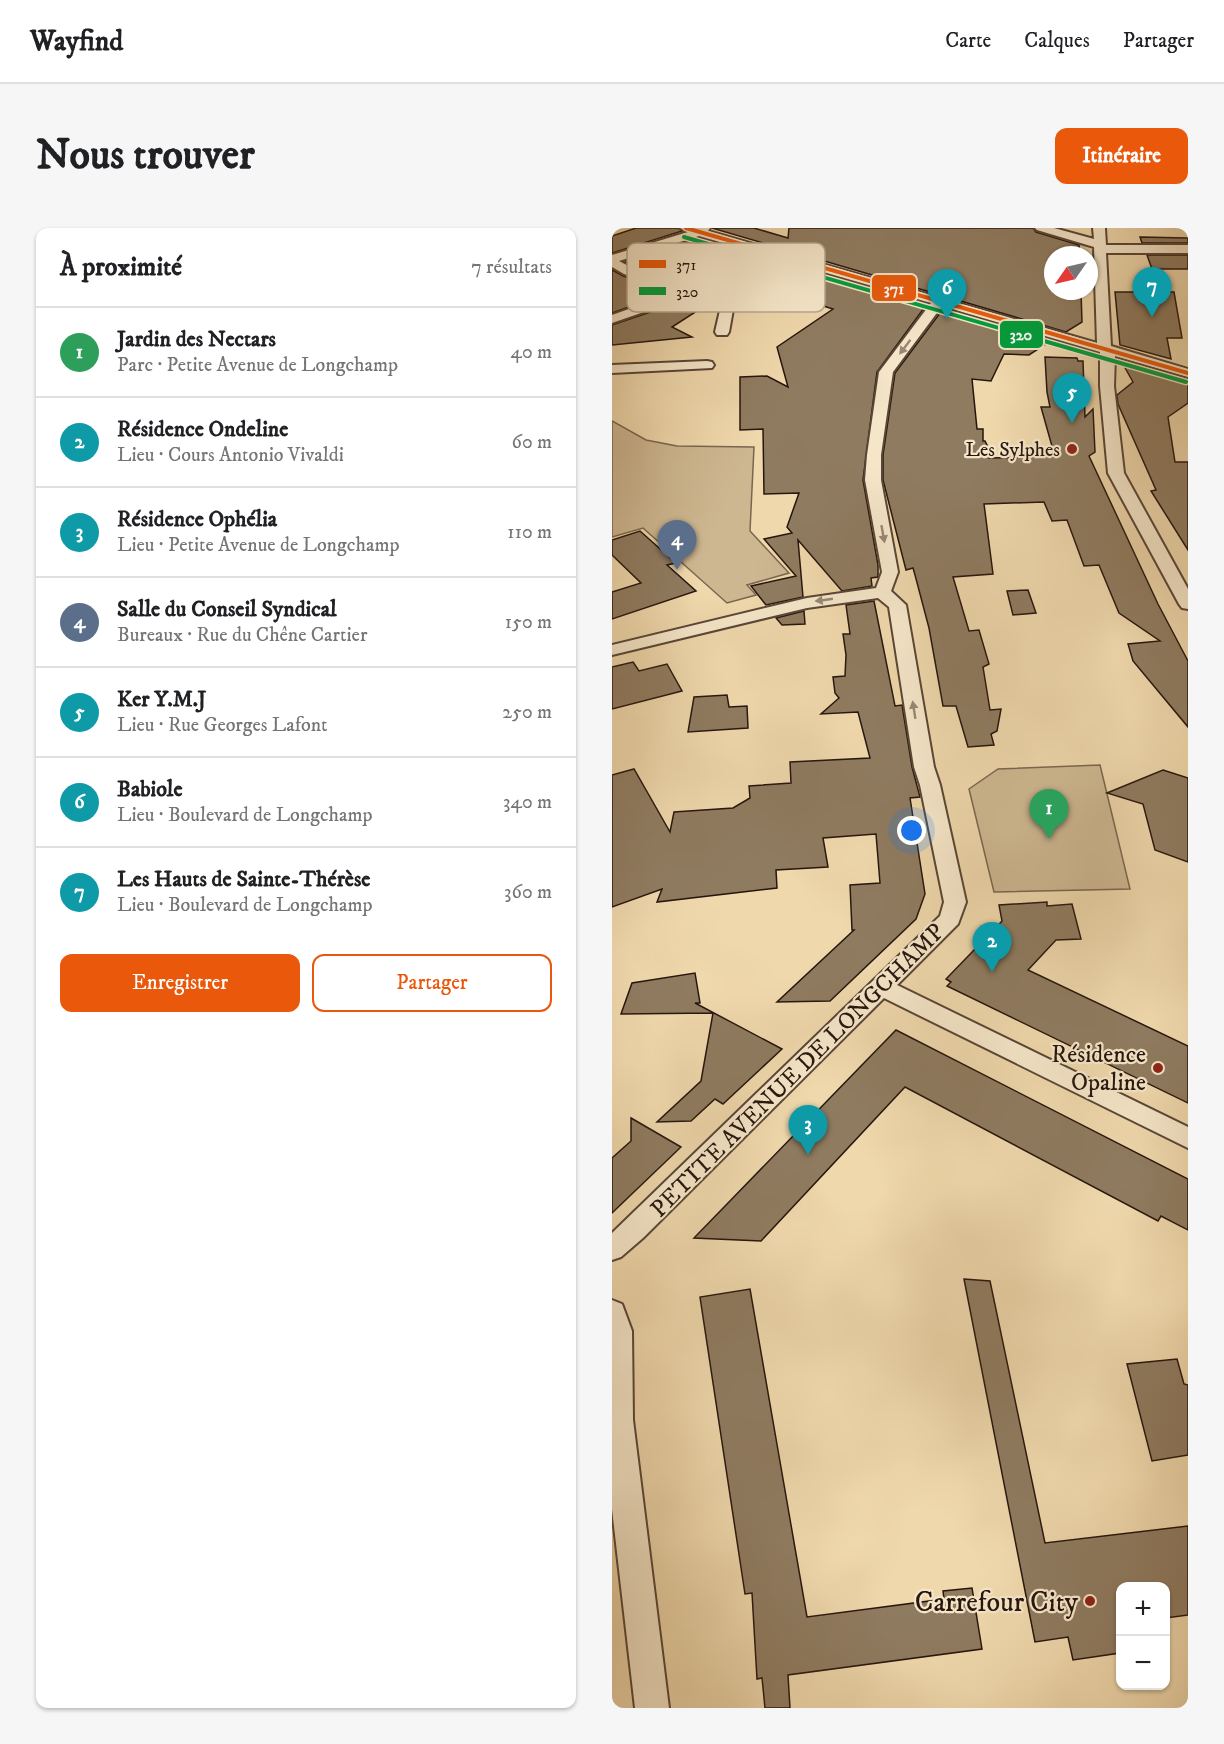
<!DOCTYPE html>
<html lang="fr">
<head>
<meta charset="utf-8">
<style>
	:root { --surface:#fff; --page:#f6f6f6; --text:#202124; --muted:#757577; --line:#e0e0e0; --accent:#ea580c }
	body { margin:0; font-family:"IM FELL DW Pica",serif; background:var(--page); color:var(--text) }
	.controls { position:absolute; right:18px; bottom:18px; display:grid; overflow:hidden; border-radius:12px; box-shadow:0 2px 4px #0004 }
	.controls button { width:54px; height:54px; display:grid; place-items:center; padding:0; border:0; border-bottom:2px solid var(--line); background:var(--surface); color:var(--text); font:30px sans-serif }
	.compass { position:absolute; left:432px; top:18px; width:54px; height:54px; border-radius:50%; background:var(--surface); box-shadow:0 2px 4px #0004; rotate:236deg }
	.you { position:absolute; left:300px; top:603px; width:21px; height:21px; margin:-15px; border:4px solid #fff; border-radius:50%; background:#1a73e8; box-shadow:0 0 0 9px #1a73e833 }
	.badge { display:grid; place-items:center; width:39px; height:39px; border-radius:50%; background:var(--accent); color:#fff; font-size:20px; font-weight:700 }
	.pin { position:absolute; translate:-50% -50px; filter:drop-shadow(0 2px 3px #0008) }
	.pin::after { content:''; position:absolute; top:32px; width:21px; height:18px; background:inherit; clip-path:polygon(0 0,100% 0,50% 100%) }
	.list { margin:0; padding:0; list-style:none }
	h2 { display:flex; justify-content:space-between; align-items:center; height:78px; margin:0; padding:0 24px; font-size:26px }
	h2 small { font-size:20px; font-weight:400; color:var(--muted) }
	.list li { display:grid; grid-template-columns:39px 1fr auto; gap:18px; align-items:center; box-sizing:border-box; height:90px; padding:0 24px; border-top:2px solid var(--line) }
	.list b { display:block; font-size:22px; white-space:nowrap }
	.list p { margin:0; font-size:20px; white-space:nowrap; color:var(--muted) }
	.list em { font-size:20px; font-style:normal; color:var(--muted) }
	.actions { display:flex; gap:12px; padding:18px 24px }
	.actions a { flex:1; padding:14px 0; border:2px solid var(--accent); border-radius:12px; text-align:center; font-size:21px; color:var(--accent) }
	.actions .main { background:var(--accent); color:#fff }
	.map { position:relative; flex:none; width:576px; height:1480px; overflow:hidden; border-radius:12px }
	header { display:flex; align-items:center; gap:36px; box-sizing:border-box; height:84px; padding:0 30px; background:var(--surface); border-bottom:2px solid var(--line) }
	header strong { font-size:28px }
	nav { display:flex; gap:33px; margin-inline-start:auto; font-size:21px }
	.intro { display:flex; align-items:center; justify-content:space-between; box-sizing:border-box; height:144px; padding:0 36px }
	h1 { margin:0; font-size:42px }
	.button { padding:15px 27px; border-radius:12px; background:var(--accent); color:#fff; font-size:21px; font-weight:700 }
	main { display:flex; gap:36px; padding:0 36px }
	aside { flex:1; background:var(--surface); border-radius:12px; box-shadow:0 2px 4px #0004 }
	.map>svg:first-child { display:block }
</style>
</head>
<body>
<header>
<strong>Wayfind</strong>
<nav><a>Carte</a><a>Calques</a><a>Partager</a></nav>
</header>
<div class="intro"><h1>Nous trouver</h1><a class="button">Itinéraire</a></div>
<main>
<aside>
<h2>À proximité<small>7 résultats</small></h2>
<ul class="list">
<li><span class="badge" style="background:#2e9e5b">1</span><div><b>Jardin des Nectars</b><p>Parc · Petite Avenue de Longchamp</p></div><em>40 m</em></li>
<li><span class="badge" style="background:#0f9aa8">2</span><div><b>Résidence Ondeline</b><p>Lieu · Cours Antonio Vivaldi</p></div><em>60 m</em></li>
<li><span class="badge" style="background:#0f9aa8">3</span><div><b>Résidence Ophélia</b><p>Lieu · Petite Avenue de Longchamp</p></div><em>110 m</em></li>
<li><span class="badge" style="background:#5c6f8a">4</span><div><b>Salle du Conseil Syndical</b><p>Bureaux · Rue du Chêne Cartier</p></div><em>150 m</em></li>
<li><span class="badge" style="background:#0f9aa8">5</span><div><b>Ker Y.M.J</b><p>Lieu · Rue Georges Lafont</p></div><em>250 m</em></li>
<li><span class="badge" style="background:#0f9aa8">6</span><div><b>Babiole</b><p>Lieu · Boulevard de Longchamp</p></div><em>340 m</em></li>
<li><span class="badge" style="background:#0f9aa8">7</span><div><b>Les Hauts de Sainte-Thérèse</b><p>Lieu · Boulevard de Longchamp</p></div><em>360 m</em></li>
</ul>
<div class="actions"><a class="main">Enregistrer</a><a>Partager</a></div>
</aside>
<div class="map">
<svg width="576" height="1480" viewBox="0 0 576 1480">
	<rect width="100%" height="100%" fill="#efd8ac"/>
	<filter id="stains"><feTurbulence type="fractalNoise" baseFrequency=".00333" numOctaves="4"/><feColorMatrix values="0 0 0 0 .2 0 0 0 0 .09 0 0 0 0 .02 0 0 0 .5 -.17"/></filter>
	<radialGradient id="worn" r=".72"><stop offset=".6" stop-color="#630" stop-opacity="0"/><stop offset="1" stop-color="#630" stop-opacity=".3"/></radialGradient>
	<!-- green -->
	<g fill="#cdb791" stroke="#7a6650" stroke-width="1.5">
		<polygon points="0,193 34,212 65,218 142,219 138,303 177,345 135,357 144,367 115,375 31,300 0,309"/>
		<polygon points="488,537 518,661 382,664 357,561 386,541"/>
	</g>
	<!-- building -->
	<g fill="#8f7b60" stroke="#27160e" stroke-width="1.5">
		<polygon points="24,0 66,0 70,3 0,25 0,8"/>
		<polygon points="100,0 142,0 176,10 177,0 421,0 424,4 467,17 468,27 441,27 441,63 469,63 470,94 454,104"/>
		<polygon points="528,9 576,10 576,15 530,15"/>
		<polygon points="87,10 315,76 265,144 251,252 266,337 266,349 259,350 260,358 230,363 186,312 191,369 154,377 139,358 184,348 152,311 180,305 175,299 187,265 152,266 151,201 128,202 128,149 155,148 176,159 165,119 221,81 179,68 197,60 115,36 104,36 89,32 59,51 13,34"/>
		<polygon points="535,27 576,27 576,41 540,41"/>
		<polygon points="0,42 11,48 45,59 36,65 74,74 65,80 85,83 60,99 80,109 0,117 0,97 50,80 53,76 51,71 44,69 0,85"/>
		<polygon points="503,64 562,64 570,110 555,110 559,131 508,117"/>
		<polygon points="331,81 440,112 417,127 392,126 379,153 360,151 365,201 371,201 371,213 373,213 375,217 377,230 443,229 429,179 438,179 435,164 433,129 465,130 466,133 471,133 473,189 481,181 483,224 477,228 546,376 576,433 576,499 521,433 516,416 548,413 507,385 487,337 472,338 455,292 440,293 432,274 372,276 381,346 341,349 357,403 367,402 377,436 371,439 378,482 389,481 385,503 379,506 382,517 356,519 344,478 331,478 317,400 303,347 301,340 294,342 271,252 271,227 283,145"/>
		<polygon points="512,138 576,155 576,175 556,189 563,234 576,234 576,322 539,263 544,262 506,176 505,167 521,154"/>
		<polygon points="28,303 64,335 55,337 84,363 0,391 0,364 29,355 0,327 0,312"/>
		<polygon points="416,362 424,385 401,387 395,363"/>
		<polygon points="262,373 283,478 290,477 300,539 308,569 298,570 313,666 304,691 218,773 165,774 242,702 240,702 238,657 268,655 264,606 211,610 216,639 164,642 165,660 45,674 50,661 0,679 0,547 22,541 58,604 62,584 121,580 138,570 137,558 179,555 178,534 258,530 246,484 209,486 227,470 223,465 221,449 233,448 234,427 231,406 238,406 234,377"/>
		<polygon points="192,383 193,396 170,397 164,390"/>
		<polygon points="21,434 27,443 55,436 70,463 0,481 0,439"/>
		<polygon points="115,467 117,479 135,478 136,500 76,504 82,469"/>
		<polygon points="551,542 576,550 576,634 543,622 531,576 495,565"/>
		<polygon points="435,674 435,678 460,676 469,711 444,712 416,742 576,818 576,875 335,758 339,754 334,751 390,693 387,677"/>
		<polygon points="83,745 88,775 83,775 170,821 111,876 103,871 79,893 45,894 89,853 101,785 9,786 20,755"/>
		<polygon points="284,802 576,951 576,1002 549,988 546,993 293,859 149,1013 82,1010"/>
		<polygon points="19,890 69,919 0,985 0,930 19,913"/>
		<polygon points="352,1051 378,1053 433,1315 576,1298 576,1387 554,1390 554,1359 508,1359 508,1425 461,1432 456,1409 423,1414"/>
		<polygon points="138,1061 195,1389 332,1371 331,1363 360,1360 370,1421 176,1447 178,1480 153,1480 150,1450 145,1451 140,1365 133,1366 88,1069"/>
		<polygon points="565,1131 572,1156 576,1157 576,1227 540,1233 515,1136"/>
	</g>
	<g fill="none" stroke-linecap="round" stroke-linejoin="round">
		<!-- minor-tunnel -->
		<polyline stroke="#c7b18c" stroke-width="14" stroke-dasharray="14 7" stroke-linecap="butt" points="45,75 57,70"/>
		<!-- minor casing -->
		<g stroke="#594636" stroke-width="4">
			<g id="minor">
				<polygon points="68,0 98,0 96,3 485,115 482,19 425,2 423,0 442,0 482,11 481,0 493,0 494,17 576,17 576,25 494,25 499,118 576,141 576,149 503,128 502,158 512,245 576,361 576,381 570,380 567,376 496,245 488,158 488,124 330,78 281,144 269,227 269,252 286,344 279,363 294,377 322,539 328,557 354,674 346,696 285,757 576,899 576,920 272,770 31,1010 9,1029 0,1032 0,1005 328,688 332,674 308,557 302,539 277,379 266,370 195,380 0,427 0,417 195,370 264,360 270,344 253,252 255,227 267,144 319,75 87,8 7,33 20,40 120,73 122,76 117,104 115,107 105,107 103,104 109,78 12,46 0,39 0,27 76,4"/>
				<polygon points="45,71 49,72 51,75 49,78 0,95 0,87"/>
				<polygon points="95,133 100,134 102,137 100,140 0,145 0,137"/>
				<polygon points="0,1072 10,1076 20,1103 21,1192 57,1480 23,1480 0,1281"/>
			</g>
		</g>
		<!-- minor -->
		<use href="#minor" fill="#f5e6c9" fill-rule="evenodd"/>
		<!-- bus-1 casing -->
		<g stroke="#f5e6c9" stroke-width="7">
			<polyline id="bus-1" points="74,0 576,145"/>
		</g>
		<!-- bus-2 casing -->
		<g stroke="#f5e6c9" stroke-width="7">
			<polyline id="bus-2" points="72,9 574,154"/>
		</g>
		<!-- bus-1 -->
		<use href="#bus-1" stroke="#ea5b0c" stroke-width="4"/>
		<!-- bus-2 -->
		<use href="#bus-2" stroke="#009e3d" stroke-width="4"/>
	</g>
	<!-- one-way arrows -->
	<defs><path id="oneway-solid" d="M-6-.8H1V-3.2L6.5 0L1 3.2V.8H-6Z" transform="scale(1.5)"/></defs>
	<g fill="#988875">
		<use href="#oneway-solid" transform="translate(293 119) rotate(127)"/>
		<use href="#oneway-solid" transform="translate(271 306) rotate(80)"/>
		<use href="#oneway-solid" transform="translate(212 372) rotate(172)"/>
		<use href="#oneway-solid" transform="translate(302 482) rotate(-99)"/>
	</g>
	<!-- markers -->
	<g fill="#8f2418" stroke="#f5e6c9" stroke-width="2">
		<circle cx="460" cy="221" r="6"/>
		<circle cx="546" cy="840" r="6"/>
		<circle cx="478" cy="1373" r="6"/>
	</g>
	<g text-anchor="middle" stroke-width="4.5" stroke-linejoin="round" paint-order="stroke">
		<!-- far-poi labels -->
		<g font-size="20" fill="#27160e" stroke="#f5e6c9" text-anchor="end">
			<text x="448" y="228">Les Sylphes</text>
		</g>
		<!-- poi labels -->
		<g font-size="24" fill="#27160e" stroke="#f5e6c9" text-anchor="end">
			<text x="534" y="834">Résidence<tspan x="534" dy="28">Opaline</tspan></text>
		</g>
		<!-- street labels -->
		<g font-size="24" fill="#27160e" stroke="#f5e6c9">
			<text transform="translate(185 842) rotate(-45)" y="8">PETITE AVENUE DE LONGCHAMP</text>
		</g>
		<!-- near-poi labels -->
		<g font-size="28" fill="#27160e" stroke="#f5e6c9" text-anchor="end">
			<text x="466" y="1383">Carrefour City</text>
		</g>
	</g>
	<!-- legend -->
	<rect x="15" y="15" width="198" height="69" rx="9" fill="#f5e6c9" stroke="#b7a891" stroke-width="1.5"/>
	<rect x="27" y="32" width="27" height="8" fill="#ea5b0c"/>
	<rect x="27" y="59" width="27" height="8" fill="#009e3d"/>
	<g font-size="16" fill="#27160e">
		<text x="64" y="42">371</text>
		<text x="64" y="69">320</text>
	</g>
	<g stroke="#f5e6c9" stroke-width="2">
		<rect x="259" y="46" width="46" height="28" rx="6" fill="#ea5b0c"/>
		<rect x="387" y="92" width="45" height="29" rx="6" fill="#009e3d"/>
	</g>
	<g font-size="16" text-anchor="middle" font-weight="bold" fill="#fff">
		<text x="282" y="66">371</text>
		<text x="409" y="112">320</text>
	</g>
	<rect width="100%" height="100%" filter="url(#stains)"/>
	<rect width="100%" height="100%" fill="url(#worn)"/>
</svg>
<div class="controls">
<button>+</button>
<button>−</button>
</div>
<svg class="compass" viewBox="-18 -18 36 36"><path d="M0-13l5 13h-10z" fill="#e53935"/><path d="M0 13l5-13h-10z" fill="#757577"/></svg>
<div class="you"></div>
<div class="pin badge" style="left:437px;top:611px;background:#2e9e5b">1</div>
<div class="pin badge" style="left:380px;top:744px;background:#0f9aa8">2</div>
<div class="pin badge" style="left:196px;top:927px;background:#0f9aa8">3</div>
<div class="pin badge" style="left:65px;top:342px;background:#5c6f8a">4</div>
<div class="pin badge" style="left:460px;top:195px;background:#0f9aa8">5</div>
<div class="pin badge" style="left:335px;top:91px;background:#0f9aa8">6</div>
<div class="pin badge" style="left:540px;top:89px;background:#0f9aa8">7</div>
</div>
</main>
</body>
</html>
